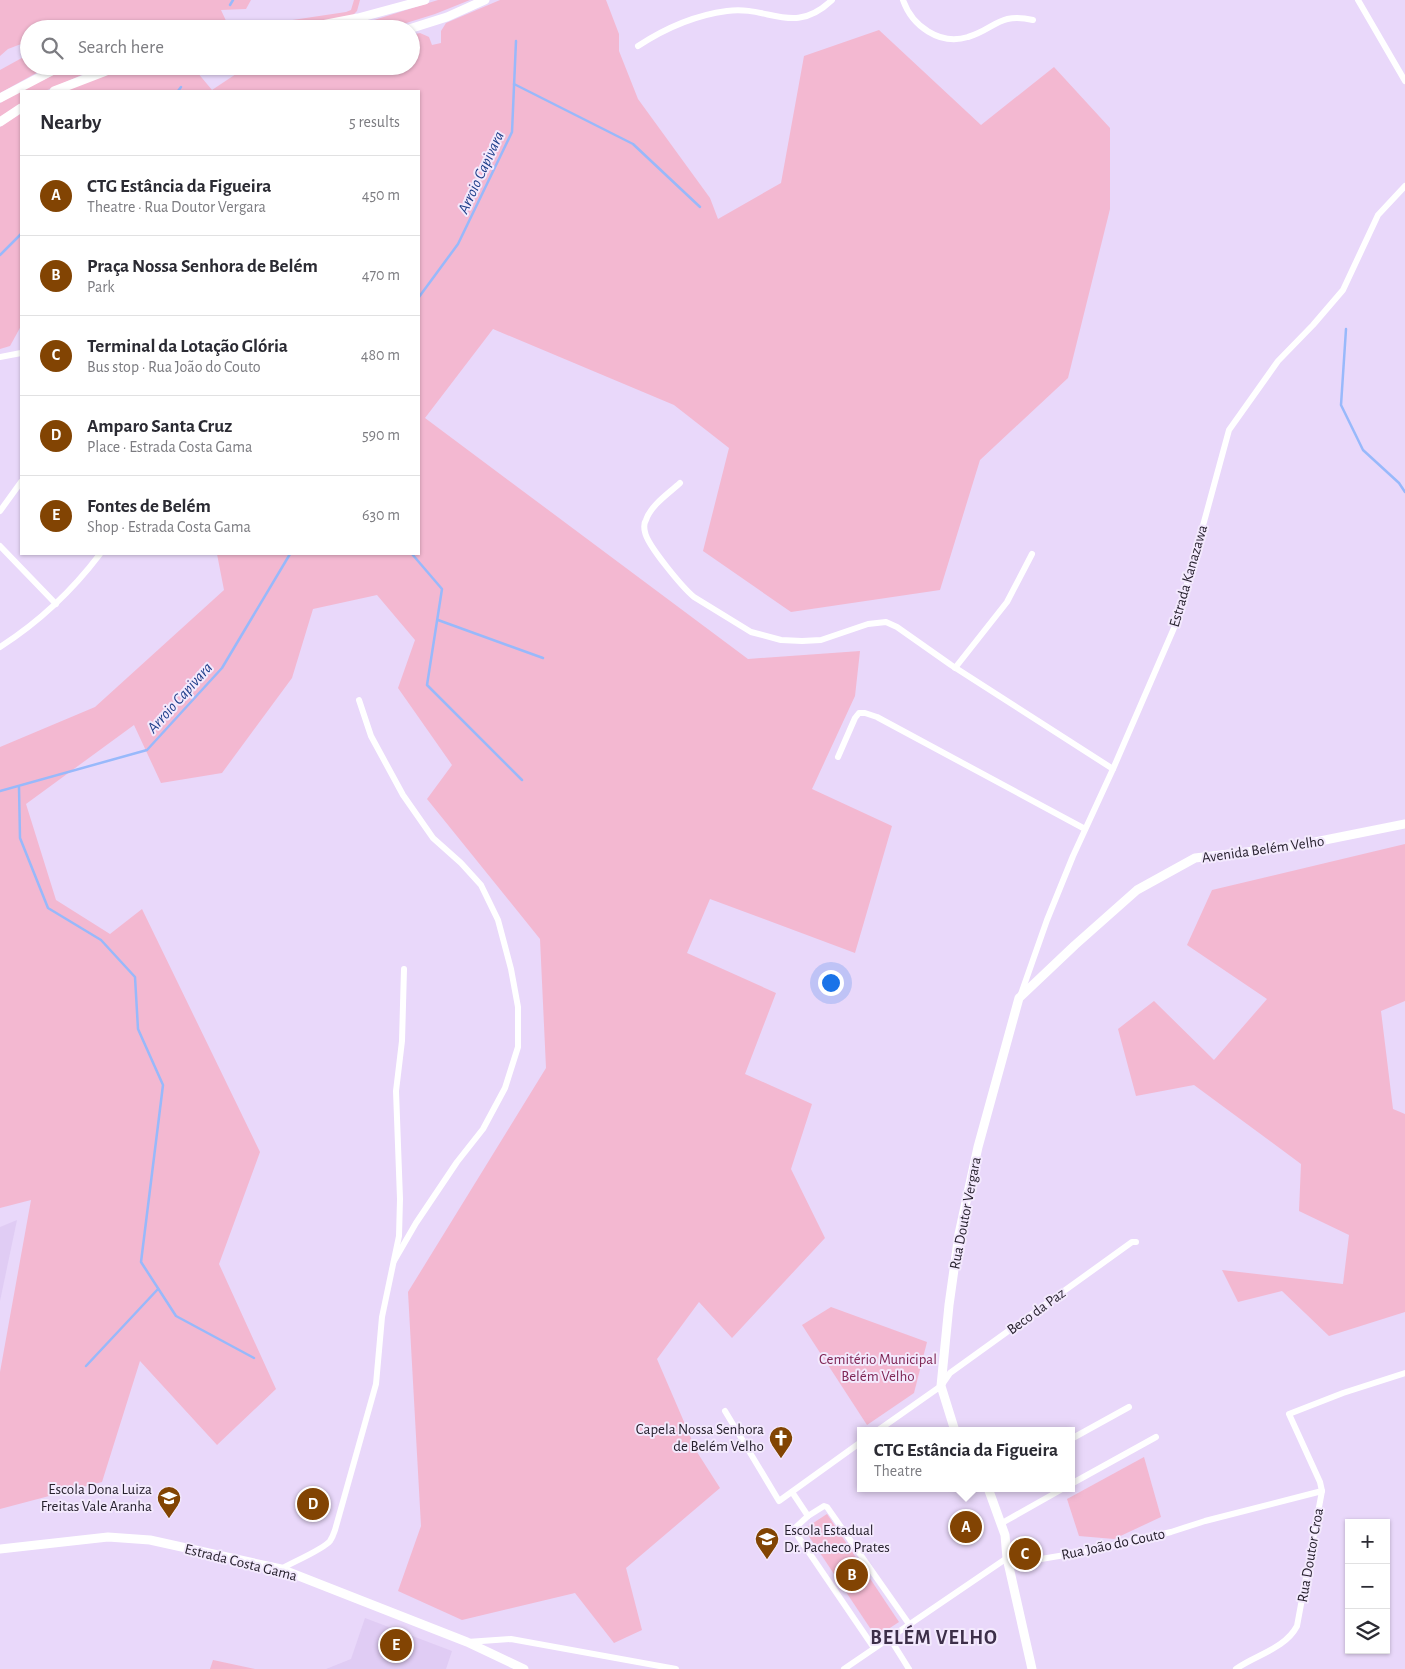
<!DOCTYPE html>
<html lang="en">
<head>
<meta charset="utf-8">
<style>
	:root { --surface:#fff; --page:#f2f2f3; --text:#2b2b33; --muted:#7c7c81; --line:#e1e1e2; --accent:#824403 }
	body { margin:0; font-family:"Alegreya Sans",sans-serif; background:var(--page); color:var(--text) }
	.controls { position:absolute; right:15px; bottom:15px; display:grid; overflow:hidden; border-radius:0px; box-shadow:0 1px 4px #0004 }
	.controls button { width:45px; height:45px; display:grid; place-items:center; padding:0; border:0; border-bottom:1px solid var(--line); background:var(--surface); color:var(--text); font:25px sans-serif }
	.you { position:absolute; left:830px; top:982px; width:18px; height:18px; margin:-12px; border:4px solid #fff; border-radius:50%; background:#1a73e8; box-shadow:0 0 0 8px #1a73e833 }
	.badge { display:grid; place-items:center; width:32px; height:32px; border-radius:50%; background:var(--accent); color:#fff; font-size:16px; font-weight:700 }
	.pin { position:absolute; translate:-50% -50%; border:2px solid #fff; box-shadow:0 1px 5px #0006 }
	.popup { position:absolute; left:857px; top:1427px; width:218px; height:65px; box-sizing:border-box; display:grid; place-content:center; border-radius:0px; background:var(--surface); filter:drop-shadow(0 1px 4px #0005); font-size:16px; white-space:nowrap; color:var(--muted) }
	.popup b { font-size:19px; color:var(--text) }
	.popup::after { content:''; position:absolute; left:50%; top:100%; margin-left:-10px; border:10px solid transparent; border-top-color:var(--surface) }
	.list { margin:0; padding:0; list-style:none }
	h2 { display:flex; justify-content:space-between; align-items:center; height:65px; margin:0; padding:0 20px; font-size:21px }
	h2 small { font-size:16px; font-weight:400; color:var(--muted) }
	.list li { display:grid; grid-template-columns:32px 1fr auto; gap:15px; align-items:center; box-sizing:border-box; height:80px; padding:0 20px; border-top:1px solid var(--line) }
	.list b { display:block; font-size:19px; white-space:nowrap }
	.list p { margin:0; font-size:16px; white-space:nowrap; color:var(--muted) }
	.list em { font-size:16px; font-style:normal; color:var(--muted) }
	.icon { flex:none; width:28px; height:28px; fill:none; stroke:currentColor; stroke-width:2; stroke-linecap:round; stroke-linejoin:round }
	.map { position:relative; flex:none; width:1405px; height:1669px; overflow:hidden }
	.search { position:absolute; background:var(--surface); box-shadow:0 1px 4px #0004; left:20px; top:20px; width:400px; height:55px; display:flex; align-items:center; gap:12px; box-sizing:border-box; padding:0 18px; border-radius:28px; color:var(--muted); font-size:19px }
	.panel { position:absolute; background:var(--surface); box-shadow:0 1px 4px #0004; left:20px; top:90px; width:400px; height:465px; border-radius:0px }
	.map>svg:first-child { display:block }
</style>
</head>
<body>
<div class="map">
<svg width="1405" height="1669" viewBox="0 0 1405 1669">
	<rect width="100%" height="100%" fill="#e9d8fa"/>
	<!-- built -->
	<g fill="#e0ccf4">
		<polygon points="17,1220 0,1301 0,1227"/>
		<polygon points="365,1618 452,1651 446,1669 326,1669 351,1659"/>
	</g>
	<!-- green -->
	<g fill="#f3b8d1">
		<polygon points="0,0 251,0 246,9 221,10 228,25 279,22 346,12 351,10 354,0 360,0 357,11 352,16 307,25 278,28 29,29 29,41 8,49 0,56"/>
		<polygon points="438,0 470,0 435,14 387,29 333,29 371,21"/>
		<polygon points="500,0 606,0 619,34 619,51 638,99 710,198 718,219 781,183 804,56 879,30 981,125 1054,67 1110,128 1110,209 1068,378 980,460 940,590 791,612 703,551 729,448 674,405 493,329 425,418 748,659 860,651 855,696 812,789 892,826 855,953 710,899 687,953 776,993 745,1074 812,1104 791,1169 825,1238 732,1338 699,1302 657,1359 697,1452 720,1488 626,1568 642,1630 614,1643 575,1593 462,1620 398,1591 421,1526 408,1292 546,1068 540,939 427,799 452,765 398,688 415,640 377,595 313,609 292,678 222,773 161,783 134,725 26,804 56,900 110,934 142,909 260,1152 219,1264 276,1389 217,1445 140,1361 102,1482 0,1509 0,1372 31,1200 0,1208 0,747 95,707 224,590 217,554 419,554 419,91 64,91 102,76 142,66 192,66 212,90 245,68 257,66 411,66 411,35 420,33 429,37 432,45 441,43 441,31 446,23"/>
		<polygon points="29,54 29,66 49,66 0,93 0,70"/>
		<polygon points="71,66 105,66 84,74 45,91 21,91 21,103 0,117 0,103 13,95"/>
		<polygon points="21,113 21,326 10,346 0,349 0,127"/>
		<polygon points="1405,844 1405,1001 1381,1011 1393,1109 1405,1114 1405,1312 1329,1336 1282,1291 1238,1302 1222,1270 1343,1284 1349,1235 1299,1211 1301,1164 1194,1085 1136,1096 1118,1029 1154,1001 1214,1060 1267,999 1187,945 1212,890"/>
		<polygon points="831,1307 927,1342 914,1393 867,1425 802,1325"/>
		<polygon points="1144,1457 1161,1517 1114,1539 1079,1536 1067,1499"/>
		<polygon points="827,1514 899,1622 876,1637 804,1529"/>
		<polygon points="213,1660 255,1669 210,1669"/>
	</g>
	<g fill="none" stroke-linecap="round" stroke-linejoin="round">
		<!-- stream -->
		<g stroke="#98b9fb" stroke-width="2.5">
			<polyline points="230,5 233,0"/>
			<polyline points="514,84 633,144 700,207"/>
			<polyline points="178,91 181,87"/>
			<polyline points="0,255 21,234"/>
			<polyline points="419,297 458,244 512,132 516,41"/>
			<polyline points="1346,329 1341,405 1363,450 1399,483 1405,492"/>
			<polyline points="412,554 442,589 427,685 522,780"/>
			<polyline points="438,620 543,658"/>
			<polyline points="19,787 20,838 48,908 101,940 135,977 138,1029 163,1085 141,1262 176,1316 254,1358"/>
			<polyline points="0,791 147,750 222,668 290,554"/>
			<polyline points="86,1366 158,1289"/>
		</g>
		<!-- minor -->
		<g stroke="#fff" stroke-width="6">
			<path d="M903 0C912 26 940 46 968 37 995 29 999 12 1033 20"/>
			<polyline points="1358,0 1405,81"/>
			<path d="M638 46C664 29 696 15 727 11 769 5 793 37 832 0"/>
			<polyline points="0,357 21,353"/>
			<path d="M680 483C668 494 651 505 646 520 644 523 644 528 645 532 647 545 683 588 694 597L751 632 781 640 802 641 821 640 868 624 886 622 897 627 951 665 1113 769"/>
			<polyline points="0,511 21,482"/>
			<polyline points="0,546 56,604"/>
			<path d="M0 647C39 622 72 591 100 554"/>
			<polyline points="955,668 1007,602 1032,554"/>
			<polyline points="359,700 371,736 403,795 433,838 461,863 481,885 498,920 511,969 518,1007 518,1047 505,1088 483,1129 457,1162 416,1223 394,1261"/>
			<polyline points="838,757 855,718 859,713 865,713 877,717 1085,829"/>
			<polyline points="1021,994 1047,920 1073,856 1113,769 1177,621 1229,430 1278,361 1313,325 1343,290 1378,215 1405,186"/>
			<polyline points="725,1411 779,1501 861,1442"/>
			<polyline points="877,1431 941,1386 950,1373 1132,1242 1136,1242"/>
			<polyline points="1071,1439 1129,1407"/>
			<polyline points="1071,1484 1156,1437"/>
			<polyline points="792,1492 808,1516 795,1528 795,1532 874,1648"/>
			<polyline points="808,1516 824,1506 827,1507 909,1624"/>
			<polyline points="1002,1523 1064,1488"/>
			<path d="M281 1569C293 1562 324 1549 330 1541 332 1538 334 1533 335 1530L376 1384 382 1317 399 1236 400 1199 396 1091 402 1041 404 969"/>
			<polyline points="889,1637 909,1669"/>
			<polyline points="467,1642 511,1639 676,1669"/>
			<polyline points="844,1669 1007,1558 1023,1562 1089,1551 1171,1532 1205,1521 1322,1491"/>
			<path d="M1236 1669C1255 1655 1285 1649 1297 1626L1322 1491 1320 1482 1289 1414 1343 1393 1405 1373"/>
		</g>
		<!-- secondary -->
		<g stroke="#fff" stroke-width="9">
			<polyline points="301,29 358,18 425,0"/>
			<polyline points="409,29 447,17 485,0"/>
			<polyline points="54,91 106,71 124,66"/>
			<polyline points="0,98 61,66"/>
			<polyline points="0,122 21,108"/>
			<polyline points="955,1431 941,1386 949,1305 959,1234 978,1147 1019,998 1075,945 1137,890 1195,858 1290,847 1405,824"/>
			<polyline points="988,1488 1005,1535 1007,1558 1032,1669"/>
			<polyline points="0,1549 108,1537 150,1540 281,1569 467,1642 524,1669"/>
		</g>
	</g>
	<!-- icons -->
	<defs>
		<g id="church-pin" transform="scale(1.25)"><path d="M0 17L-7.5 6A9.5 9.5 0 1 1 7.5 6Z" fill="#824403" stroke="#f3e9fd"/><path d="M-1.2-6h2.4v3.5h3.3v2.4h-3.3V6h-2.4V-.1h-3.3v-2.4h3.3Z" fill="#fff"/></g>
		<g id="school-pin" transform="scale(1.25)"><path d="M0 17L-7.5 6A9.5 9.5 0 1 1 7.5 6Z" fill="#824403" stroke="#f3e9fd"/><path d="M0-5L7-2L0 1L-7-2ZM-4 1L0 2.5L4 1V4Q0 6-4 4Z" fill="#fff"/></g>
	</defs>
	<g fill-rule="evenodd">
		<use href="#church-pin" x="781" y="1438"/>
		<use href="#school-pin" x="169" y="1498"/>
		<use href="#school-pin" x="767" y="1539"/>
	</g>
	<g text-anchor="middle" stroke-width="4" stroke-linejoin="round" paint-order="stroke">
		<!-- street labels -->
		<g font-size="15" fill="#27212e" stroke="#f3e9fd">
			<text transform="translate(1188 576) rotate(-74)" y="5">Estrada Kanazawa</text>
			<text transform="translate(1263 849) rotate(-8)" y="5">Avenida Belém Velho</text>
			<text transform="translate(965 1213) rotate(-79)" y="5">Rua Doutor Vergara</text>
			<text transform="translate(1036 1311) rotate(-36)" y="5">Beco da Paz</text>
			<text transform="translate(1113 1544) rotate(-12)" y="5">Rua João do Couto</text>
			<text transform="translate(1310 1555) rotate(-80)" y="5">Rua Doutor Croa</text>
			<text transform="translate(241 1562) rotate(14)" y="5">Estrada Costa Gama</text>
		</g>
		<!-- park labels -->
		<g font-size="15" fill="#7f2655" stroke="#f3e9fd">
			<text x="878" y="1364">Cemitério Municipal<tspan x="878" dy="17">Belém Velho</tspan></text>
		</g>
		<!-- poi labels -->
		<g font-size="15" fill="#27212e" stroke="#f3e9fd" text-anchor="end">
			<text x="764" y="1434">Capela Nossa Senhora<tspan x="764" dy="17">de Belém Velho</tspan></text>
			<text x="152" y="1494">Escola Dona Luiza<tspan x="152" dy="17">Freitas Vale Aranha</tspan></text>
			<text x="784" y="1535" text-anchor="start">Escola Estadual<tspan x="784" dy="17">Dr. Pacheco Prates</tspan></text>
		</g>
		<!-- water labels -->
		<g font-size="16" font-style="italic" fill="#1e3f8a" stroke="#f3e9fd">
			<text transform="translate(480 172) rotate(-65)" y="6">Arroio Capivara</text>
			<text transform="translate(179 697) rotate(-48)" y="6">Arroio Capivara</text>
		</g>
		<!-- district labels -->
		<g font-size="20" font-weight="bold" letter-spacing="1" fill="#3d2f49" stroke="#f3e9fd">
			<text x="934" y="1644">BELÉM VELHO</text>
		</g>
	</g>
</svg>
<div class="controls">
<button>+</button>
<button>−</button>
<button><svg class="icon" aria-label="layers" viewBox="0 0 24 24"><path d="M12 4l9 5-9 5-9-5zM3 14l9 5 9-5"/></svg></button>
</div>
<div class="you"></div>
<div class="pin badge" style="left:966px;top:1527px">A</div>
<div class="popup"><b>CTG Estância da Figueira</b>Theatre</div>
<div class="pin badge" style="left:852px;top:1575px">B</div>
<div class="pin badge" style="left:1025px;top:1554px">C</div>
<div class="pin badge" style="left:313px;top:1504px">D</div>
<div class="pin badge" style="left:396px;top:1645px">E</div>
<div class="search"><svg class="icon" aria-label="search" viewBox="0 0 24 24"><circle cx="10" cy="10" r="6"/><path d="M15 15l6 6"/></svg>Search here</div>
<section class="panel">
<h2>Nearby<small>5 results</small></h2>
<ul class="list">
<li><span class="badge">A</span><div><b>CTG Estância da Figueira</b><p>Theatre · Rua Doutor Vergara</p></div><em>450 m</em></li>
<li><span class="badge">B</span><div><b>Praça Nossa Senhora de Belém</b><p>Park</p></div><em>470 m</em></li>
<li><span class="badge">C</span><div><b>Terminal da Lotação Glória</b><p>Bus stop · Rua João do Couto</p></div><em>480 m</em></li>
<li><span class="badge">D</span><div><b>Amparo Santa Cruz</b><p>Place · Estrada Costa Gama</p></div><em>590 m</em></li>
<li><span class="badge">E</span><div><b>Fontes de Belém</b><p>Shop · Estrada Costa Gama</p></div><em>630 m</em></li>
</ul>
</section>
</div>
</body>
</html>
